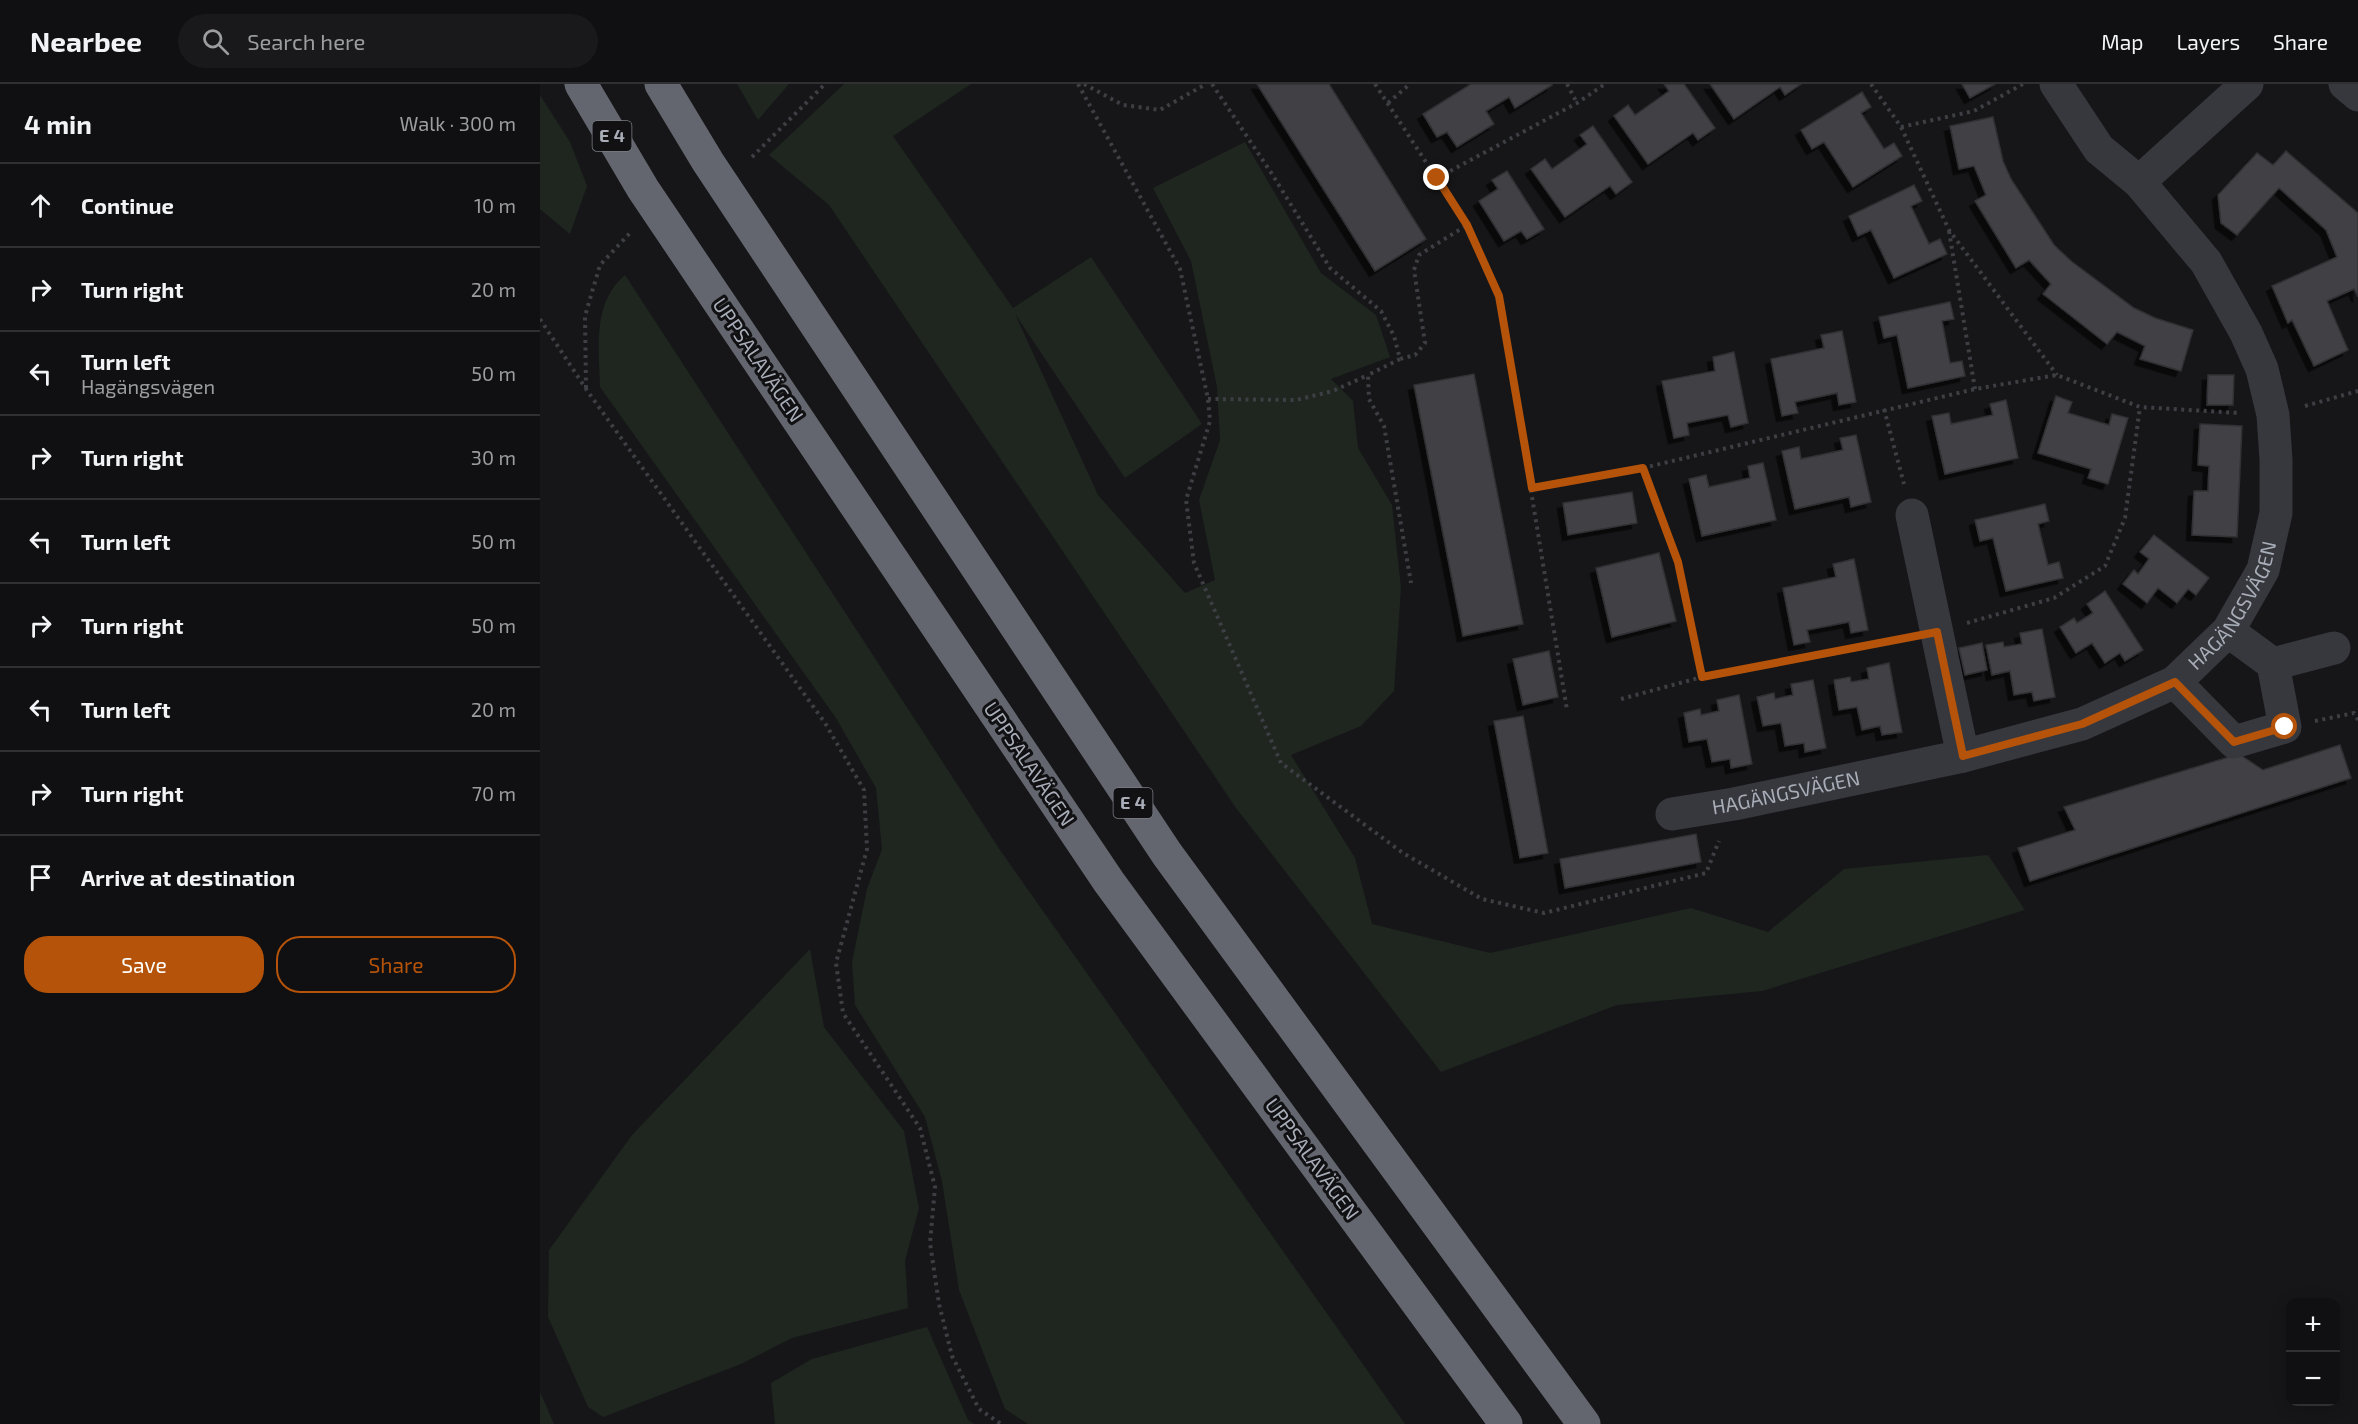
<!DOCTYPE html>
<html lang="en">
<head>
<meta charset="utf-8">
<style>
	:root { --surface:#101012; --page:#19191b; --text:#f1f3f6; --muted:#9c9d9f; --line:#303032; --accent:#b45309 }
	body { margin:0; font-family:"Exo 2",sans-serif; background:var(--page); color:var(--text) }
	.controls { position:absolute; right:18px; bottom:18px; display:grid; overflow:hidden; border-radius:12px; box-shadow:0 3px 15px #0003 }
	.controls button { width:54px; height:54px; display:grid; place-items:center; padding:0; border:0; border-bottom:2px solid var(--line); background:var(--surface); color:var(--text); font:30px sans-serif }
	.stop { position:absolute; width:18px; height:18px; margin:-14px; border:4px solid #b45309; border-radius:50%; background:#fff }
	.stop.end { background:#b45309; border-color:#fff; box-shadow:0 2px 6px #0008 }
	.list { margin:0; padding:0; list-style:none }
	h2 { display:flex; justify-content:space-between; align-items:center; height:78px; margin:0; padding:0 24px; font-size:26px }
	h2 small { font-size:20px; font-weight:400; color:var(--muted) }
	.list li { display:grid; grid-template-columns:39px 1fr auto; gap:18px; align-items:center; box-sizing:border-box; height:84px; padding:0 24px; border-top:2px solid var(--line) }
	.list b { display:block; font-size:22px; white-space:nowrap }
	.list p { margin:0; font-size:20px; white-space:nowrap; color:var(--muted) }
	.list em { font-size:20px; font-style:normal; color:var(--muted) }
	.actions { display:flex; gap:12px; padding:18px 24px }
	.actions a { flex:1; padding:14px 0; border:2px solid var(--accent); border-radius:24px; text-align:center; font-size:21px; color:var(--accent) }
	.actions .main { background:var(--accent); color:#fff }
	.icon { flex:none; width:33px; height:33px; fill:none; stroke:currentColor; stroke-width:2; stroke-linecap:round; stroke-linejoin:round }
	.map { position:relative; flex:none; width:1818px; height:1340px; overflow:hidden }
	header { display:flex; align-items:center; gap:36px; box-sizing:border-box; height:84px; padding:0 30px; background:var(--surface); border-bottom:2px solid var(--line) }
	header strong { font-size:28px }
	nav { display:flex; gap:33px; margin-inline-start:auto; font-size:21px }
	.search { width:420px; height:54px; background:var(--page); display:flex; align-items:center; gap:15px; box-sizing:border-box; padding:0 21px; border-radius:33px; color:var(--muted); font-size:22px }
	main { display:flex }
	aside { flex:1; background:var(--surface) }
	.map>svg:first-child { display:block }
</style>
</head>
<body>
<header>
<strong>Nearbee</strong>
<div class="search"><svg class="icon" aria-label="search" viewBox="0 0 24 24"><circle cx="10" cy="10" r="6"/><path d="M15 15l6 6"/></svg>Search here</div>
<nav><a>Map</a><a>Layers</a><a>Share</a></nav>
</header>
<main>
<aside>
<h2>4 min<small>Walk · 300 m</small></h2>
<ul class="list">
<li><svg class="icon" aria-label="ahead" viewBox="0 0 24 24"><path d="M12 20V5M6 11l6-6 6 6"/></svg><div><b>Continue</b></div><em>10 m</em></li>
<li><svg class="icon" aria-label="right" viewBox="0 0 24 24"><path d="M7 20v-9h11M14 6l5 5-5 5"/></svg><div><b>Turn right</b></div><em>20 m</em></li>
<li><svg class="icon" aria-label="left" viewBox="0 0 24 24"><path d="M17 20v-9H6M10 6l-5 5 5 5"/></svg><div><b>Turn left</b><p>Hagängsvägen</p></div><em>50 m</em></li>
<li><svg class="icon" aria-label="right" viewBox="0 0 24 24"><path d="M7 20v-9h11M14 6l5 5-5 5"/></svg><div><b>Turn right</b></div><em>30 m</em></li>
<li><svg class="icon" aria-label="left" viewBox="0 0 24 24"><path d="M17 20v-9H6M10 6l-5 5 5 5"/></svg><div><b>Turn left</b></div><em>50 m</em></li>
<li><svg class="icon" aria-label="right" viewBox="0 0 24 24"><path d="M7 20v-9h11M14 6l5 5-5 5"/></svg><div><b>Turn right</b></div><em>50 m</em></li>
<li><svg class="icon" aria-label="left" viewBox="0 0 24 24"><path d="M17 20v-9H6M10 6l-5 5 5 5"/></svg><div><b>Turn left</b></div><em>20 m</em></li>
<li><svg class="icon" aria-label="right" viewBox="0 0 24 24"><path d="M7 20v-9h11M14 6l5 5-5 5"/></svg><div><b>Turn right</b></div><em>70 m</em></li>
<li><svg class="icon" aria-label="arrive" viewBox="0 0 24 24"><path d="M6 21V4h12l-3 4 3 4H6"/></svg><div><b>Arrive at destination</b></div></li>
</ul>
<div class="actions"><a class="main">Save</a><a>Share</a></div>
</aside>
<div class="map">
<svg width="1818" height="1340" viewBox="0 0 1818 1340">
	<defs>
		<filter id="shadow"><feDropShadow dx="-5.5" dy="5.5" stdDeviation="0" flood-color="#0009"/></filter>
	</defs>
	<rect width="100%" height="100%" fill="#161618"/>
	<!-- green -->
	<g fill="#1e261f">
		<polygon points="197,0 249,0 218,36"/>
		<polygon points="304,0 431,0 353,52 473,224 551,173 662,340 585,394 475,230 558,411 645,509 675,496 659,416 680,356 677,303 651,177 613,104 705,58 781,189 836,231 850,273 791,295 813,317 818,364 852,421 861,504 854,607 821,642 751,671 815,774 832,840 950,869 1151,824 1228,848 1304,785 1448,771 1485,826 1222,907 1077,921 901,988 696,724 289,121 229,71"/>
		<polygon points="0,11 30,58 47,102 30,150 0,125"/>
		<path d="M85 191 460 766 865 1340H488L465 1325 419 1206 402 1097 385 1033 315 921 312 878 327 805 342 765 336 704 296 634 60 303C59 264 52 219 85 191Z"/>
		<polygon points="270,865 284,943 364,1047 379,1124 365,1177 368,1224 252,1254 201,1280 63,1333 48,1323 8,1233 9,1166 92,1051"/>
		<polygon points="387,1243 428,1336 434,1340 235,1340 231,1299 272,1275"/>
		<polygon points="0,1308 14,1340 0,1340"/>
	</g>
	<!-- building -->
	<g fill="#404145" stroke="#303034" stroke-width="1.5" filter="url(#shadow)">
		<polygon points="717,0 789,0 886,155 835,187"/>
		<polygon points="931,0 1011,0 1012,1 975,24 969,13 946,27 954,40 917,63 907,48 897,53 883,30"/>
		<polygon points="1124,0 1144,0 1175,44 1158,56 1153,49 1108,80 1074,32 1088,21 1095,31 1129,7"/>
		<polygon points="1170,0 1261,0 1245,11 1240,3 1194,35"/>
		<polygon points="1422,0 1455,0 1430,14"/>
		<polygon points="1322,8 1331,23 1321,29 1344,65 1354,59 1362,72 1313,103 1284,58 1272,65 1261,46"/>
		<polygon points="1453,33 1463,77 1471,95 1514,161 1531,177 1594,224 1615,234 1653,246 1641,287 1600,275 1605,262 1577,248 1567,260 1503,210 1511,200 1489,176 1476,184 1435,117 1446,111 1434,82 1419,85 1410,42"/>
		<polygon points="1053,42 1092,98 1076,110 1070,102 1025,133 991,85 1005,75 1012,85 1047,60 1040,51"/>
		<polygon points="1746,67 1818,129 1818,213 1814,205 1787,217 1808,266 1774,282 1752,236 1748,239 1732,202 1797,173 1786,146 1739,104 1697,151 1681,139 1678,111 1717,69 1733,81"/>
		<polygon points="967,87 1004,145 987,155 981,147 964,157 939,117 958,105 952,96"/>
		<polygon points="1374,101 1382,117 1371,122 1389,160 1400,155 1407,170 1354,194 1331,146 1318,152 1309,132"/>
		<polygon points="1410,218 1414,235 1402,237 1410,279 1422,277 1425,292 1368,304 1357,251 1344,254 1339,233"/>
		<polygon points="1302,247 1316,318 1299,321 1297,309 1255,318 1258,329 1242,332 1231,275 1284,264 1281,251"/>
		<polygon points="1194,268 1208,339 1191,343 1188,331 1147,339 1149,351 1134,354 1122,297 1175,287 1173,273"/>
		<polygon points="934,290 983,540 923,552 874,301"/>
		<polygon points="1668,291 1694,291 1693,321 1667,321"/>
		<polygon points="1516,312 1532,318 1528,329 1569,341 1572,330 1588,334 1568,400 1548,394 1551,385 1498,369"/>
		<polygon points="1466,316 1478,374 1405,390 1392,332 1409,329 1411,340 1453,331 1450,320"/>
		<polygon points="1660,340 1702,342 1697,453 1652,451 1654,407 1668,407 1669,382 1658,381"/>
		<polygon points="1316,351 1331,418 1311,423 1309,413 1255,425 1242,367 1259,363 1261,375 1303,366 1300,354"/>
		<polygon points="1223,379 1236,436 1162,452 1149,395 1166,391 1169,403 1210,394 1208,382"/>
		<polygon points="1092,408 1097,439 1028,451 1023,419"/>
		<polygon points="1505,420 1509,437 1498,440 1508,481 1519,478 1523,494 1466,507 1453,454 1440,457 1435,436"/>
		<polygon points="1614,451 1669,494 1656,511 1648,505 1637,519 1618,504 1607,519 1583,500 1594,486 1598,490 1609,475 1600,468"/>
		<polygon points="1119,469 1136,537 1072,553 1056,484"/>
		<polygon points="1314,475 1328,546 1311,549 1309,538 1267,546 1270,558 1254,561 1243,504 1296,493 1293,480"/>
		<polygon points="1565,507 1603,566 1585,577 1580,569 1565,579 1552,559 1536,569 1520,543 1534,534 1537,539 1553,529 1547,520"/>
		<polygon points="1502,545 1515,613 1494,617 1492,608 1474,611 1470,587 1452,591 1446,561 1463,558 1464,563 1482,560 1480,549"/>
		<polygon points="1442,559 1447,586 1425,591 1419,564"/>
		<polygon points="1009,567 1018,613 983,621 973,575"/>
		<polygon points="1349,579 1362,648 1342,651 1340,642 1322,646 1317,623 1299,626 1294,596 1310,593 1311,598 1329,595 1327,584"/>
		<polygon points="1273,596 1286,664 1265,668 1264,659 1245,662 1241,639 1223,642 1217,613 1234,609 1235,615 1253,611 1251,600"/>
		<polygon points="1199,611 1212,680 1191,684 1190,675 1172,678 1167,655 1149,658 1144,629 1160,625 1161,631 1179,627 1177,616"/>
		<polygon points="983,632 1008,769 980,774 954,637"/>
		<polygon points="1800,661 1811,694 1490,797 1478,764 1535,746 1524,723 1699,670 1723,686"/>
		<polygon points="1156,750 1161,778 1025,804 1020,775"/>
	</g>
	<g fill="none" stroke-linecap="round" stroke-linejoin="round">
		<!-- path -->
		<g stroke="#3d3f44" stroke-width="4" stroke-dasharray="3 4.5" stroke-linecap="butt">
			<polyline points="538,0 640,185 668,315 670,337 646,416 654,479 741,679 863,769 942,815 1004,829 1166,789 1179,757"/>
			<polyline points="544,0 583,21 620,26 666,0"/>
			<polyline points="672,0 732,90 790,184 841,227 854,252 860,275 875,271 885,259 874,186 879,171 927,141"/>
			<polyline points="835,0 927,141 959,212 1027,626"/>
			<polyline points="1027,0 1037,19"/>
			<polyline points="1331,0 1361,43 1409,146 1517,291"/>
			<polyline points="848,19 870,0"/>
			<polyline points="1361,43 1434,27 1483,0"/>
			<polyline points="212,73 285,0"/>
			<polyline points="897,94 1037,19 1065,0"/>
			<polyline points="1409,147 1435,305"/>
			<polyline points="0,235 46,305 285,639 324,706 327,765 296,879 303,929 380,1044 395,1103 390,1159 399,1220 412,1272 439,1325 461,1340"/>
			<polyline points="860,275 828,291 829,315 844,342 871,499"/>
			<polyline points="46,304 45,232 60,181 90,149"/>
			<polyline points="668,315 756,316 793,307 828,291"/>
			<polyline points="1765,322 1818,307"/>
			<polyline points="1344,325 1364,400"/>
			<polyline points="1103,384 1138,478 1162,593"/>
			<polyline points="992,404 1103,384 1435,305 1517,291 1600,323 1699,329"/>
			<polyline points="1427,539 1514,514 1565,482 1585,434 1600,323"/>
			<polyline points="1081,615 1162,593 1364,554"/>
			<polyline points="1775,637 1814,629 1818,636"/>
		</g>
		<!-- minor -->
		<g stroke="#37383d" stroke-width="33">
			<polyline points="1516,0 1559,65 1599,98"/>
			<polyline points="1805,0 1818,11"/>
			<polyline points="1372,431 1423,672"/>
			<polyline points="1688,547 1733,580 1794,564"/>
			<polyline points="1635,598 1694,658 1745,643 1733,580"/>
			<path id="s1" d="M1132 730 1194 720 1423 672 1542 640 1635 598 1688 547 1723 486 1736 429V376L1733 331 1722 285 1706 249 1666 178 1599 98 1707 0"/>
		</g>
		<!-- highway -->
		<g stroke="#63666e" stroke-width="33">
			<polyline points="41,0 103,105 569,798 966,1340"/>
			<polyline points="121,0 168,78 627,770 1044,1340"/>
		</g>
	</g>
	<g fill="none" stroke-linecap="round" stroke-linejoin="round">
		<!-- route -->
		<polyline stroke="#b45309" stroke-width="8" points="897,94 927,141 959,212 992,404 1103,384 1138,478 1162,593 1397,548 1423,672 1542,640 1635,598 1694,658 1745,643"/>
	</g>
	<g text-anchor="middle" stroke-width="6" stroke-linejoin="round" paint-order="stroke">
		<!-- shield labels -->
		<g fill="#111113" stroke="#7b7e86" stroke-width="1.5">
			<rect x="52.5" y="37" width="39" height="30" rx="4.5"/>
			<rect x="573.5" y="704" width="39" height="30" rx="4.5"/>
		</g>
		<g font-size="18" font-weight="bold" fill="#a8adb8">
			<text x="72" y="58">E 4</text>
			<text x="593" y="725">E 4</text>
		</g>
		<!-- street labels -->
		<g font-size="20" fill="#a8adb8" stroke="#111113">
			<text transform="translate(218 276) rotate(56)" y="7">UPPSALAVÄGEN</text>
			<text dy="7" stroke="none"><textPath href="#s1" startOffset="620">HAGÄNGSVÄGEN</textPath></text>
			<text transform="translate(489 680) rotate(56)" y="7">UPPSALAVÄGEN</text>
			<text dy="7" stroke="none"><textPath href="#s1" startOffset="116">HAGÄNGSVÄGEN</textPath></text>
			<text transform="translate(772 1075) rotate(54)" y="7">UPPSALAVÄGEN</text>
		</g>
	</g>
</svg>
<div class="controls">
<button>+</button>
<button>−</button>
</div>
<div class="stop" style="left:1745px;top:643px"></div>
<div class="stop end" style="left:897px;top:94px"></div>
</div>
</main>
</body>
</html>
